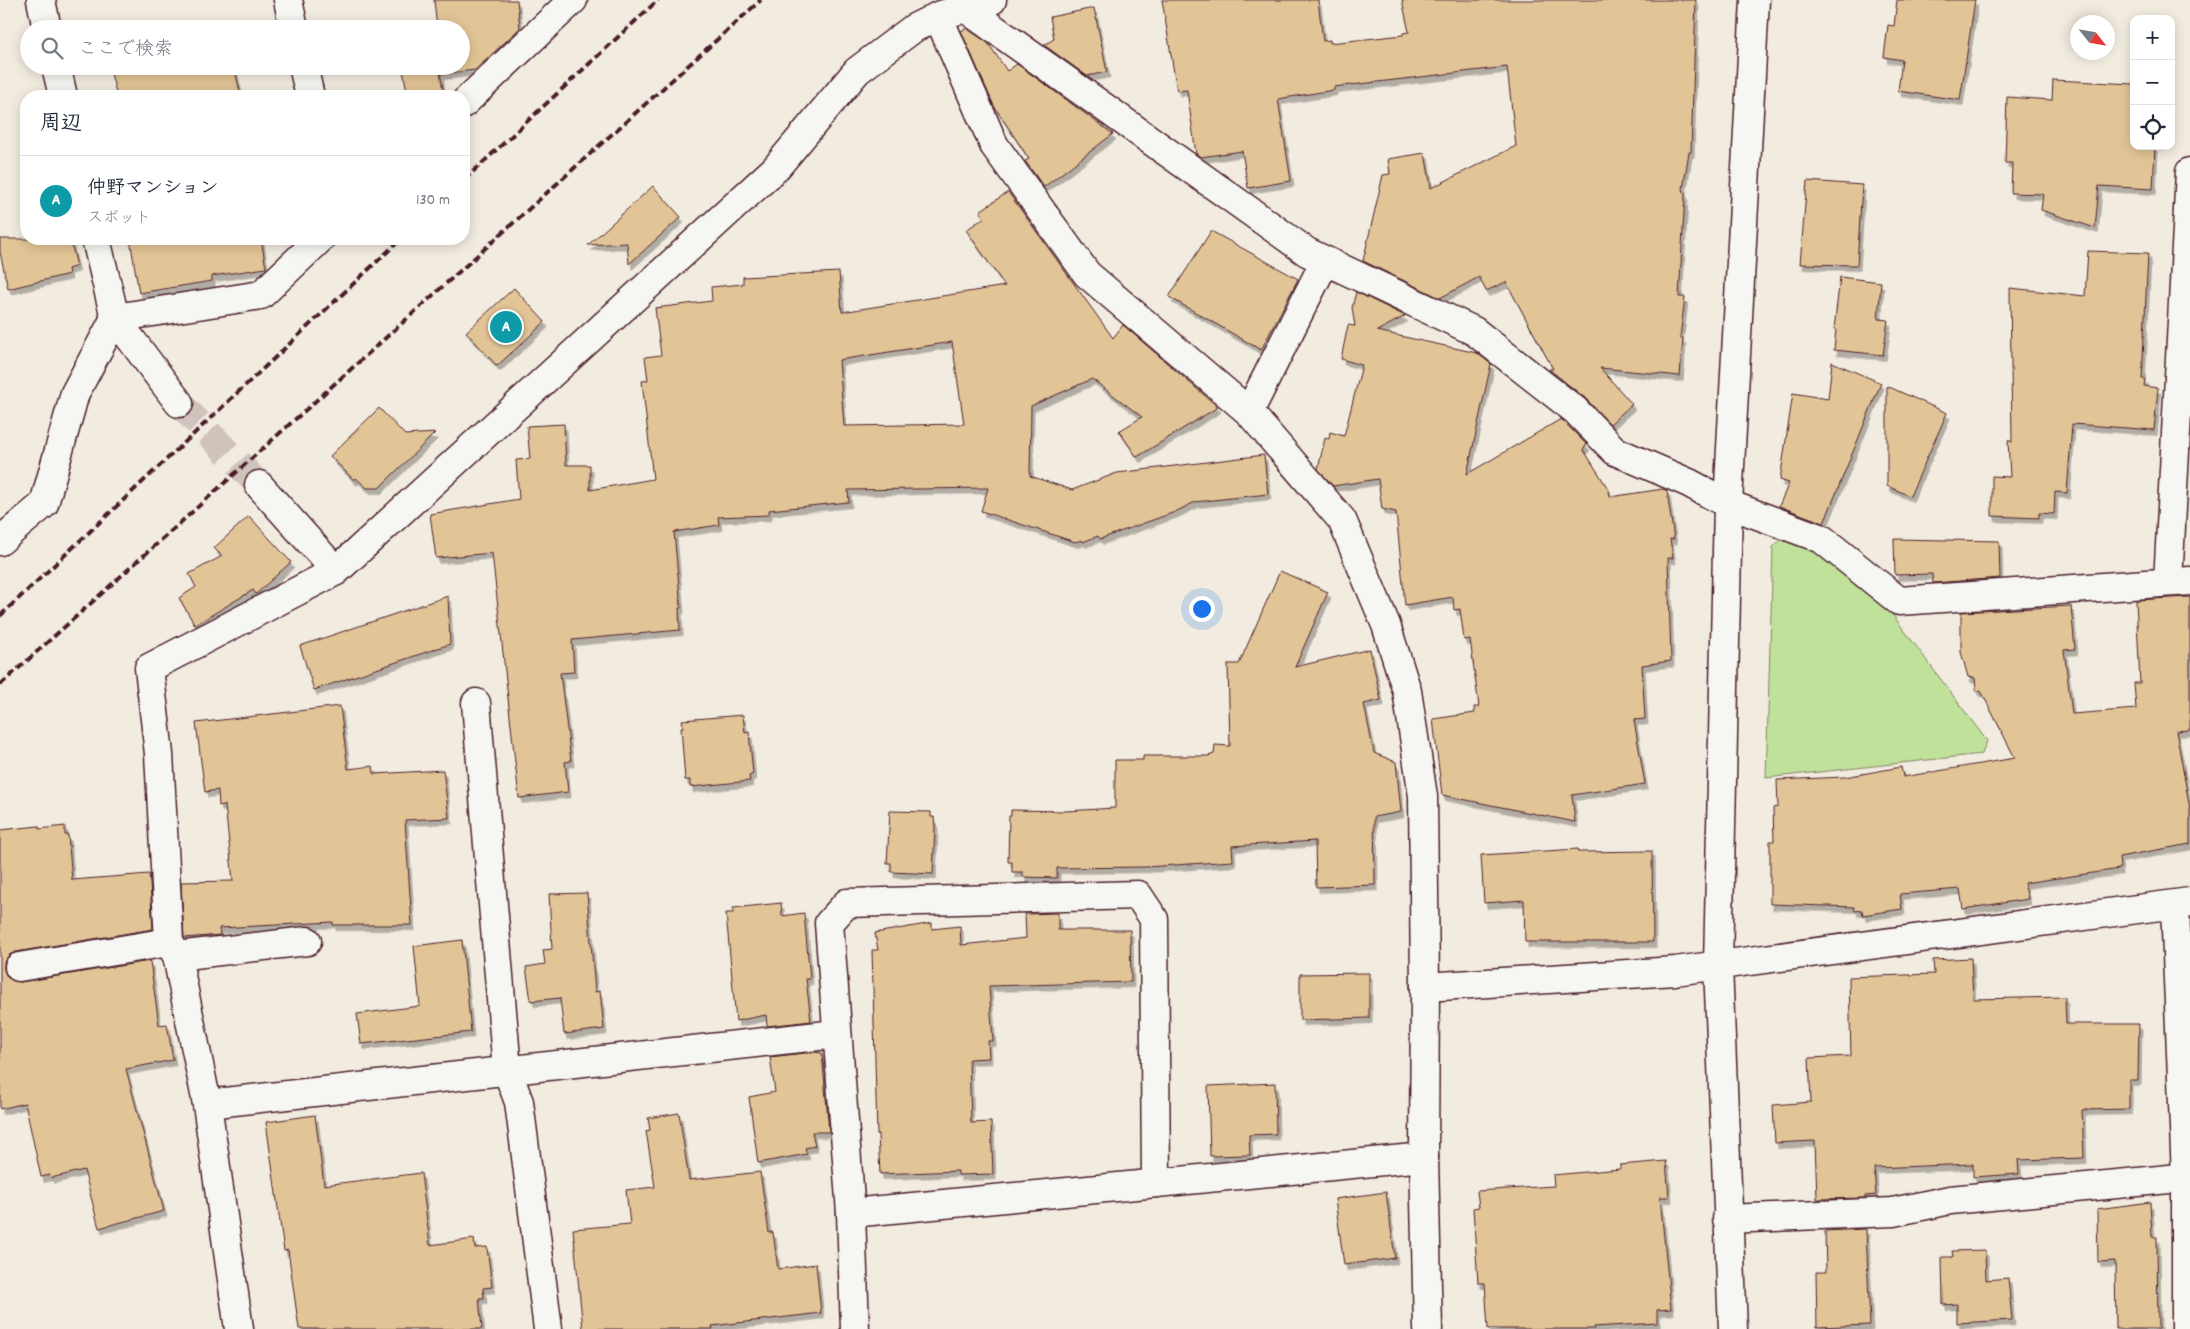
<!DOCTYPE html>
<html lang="ja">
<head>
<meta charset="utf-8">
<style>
	:root { --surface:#fff; --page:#f6f6f7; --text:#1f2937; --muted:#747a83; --line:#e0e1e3; --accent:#111827 }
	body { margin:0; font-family:Dekko,"Klee One",sans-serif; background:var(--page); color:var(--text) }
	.controls { position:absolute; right:15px; top:15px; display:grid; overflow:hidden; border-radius:10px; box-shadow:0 2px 12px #0003 }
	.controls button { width:45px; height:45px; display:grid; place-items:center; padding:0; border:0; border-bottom:1px solid var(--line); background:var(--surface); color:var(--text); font:25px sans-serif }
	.compass { position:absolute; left:2070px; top:15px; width:45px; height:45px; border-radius:50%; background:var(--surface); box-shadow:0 2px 12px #0003; rotate:121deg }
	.you { position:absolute; left:1201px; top:608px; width:18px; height:18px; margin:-12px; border:4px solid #fff; border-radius:50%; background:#1a73e8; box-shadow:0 0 0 8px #1a73e833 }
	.badge { display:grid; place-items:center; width:32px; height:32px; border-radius:50%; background:var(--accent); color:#fff; font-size:16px; font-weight:700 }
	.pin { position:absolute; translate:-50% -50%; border:2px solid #fff; box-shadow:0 1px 5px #0006 }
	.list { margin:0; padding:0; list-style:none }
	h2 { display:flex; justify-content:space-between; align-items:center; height:65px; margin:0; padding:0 20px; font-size:21px }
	h2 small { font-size:16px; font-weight:400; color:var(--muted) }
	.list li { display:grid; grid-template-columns:32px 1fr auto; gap:15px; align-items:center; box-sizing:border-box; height:90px; padding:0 20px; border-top:1px solid var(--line) }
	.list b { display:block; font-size:19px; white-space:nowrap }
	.list p { margin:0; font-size:16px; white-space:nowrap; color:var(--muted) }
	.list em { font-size:16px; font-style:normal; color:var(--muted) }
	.icon { flex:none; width:28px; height:28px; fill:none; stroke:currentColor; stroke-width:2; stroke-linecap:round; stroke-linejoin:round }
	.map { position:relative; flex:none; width:2190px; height:1329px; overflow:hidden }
	.search { position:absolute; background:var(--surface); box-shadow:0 2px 12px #0003; left:20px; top:20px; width:450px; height:55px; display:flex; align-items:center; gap:12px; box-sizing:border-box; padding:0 18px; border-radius:28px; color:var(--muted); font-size:19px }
	.panel { position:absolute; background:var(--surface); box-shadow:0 2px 12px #0003; left:20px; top:90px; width:450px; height:155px; border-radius:20px }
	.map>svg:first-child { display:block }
</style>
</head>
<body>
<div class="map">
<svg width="2190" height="1329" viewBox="0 0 2190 1329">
	<defs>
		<filter id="shadow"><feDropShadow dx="3" dy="5.5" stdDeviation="0" flood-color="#0004"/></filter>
	</defs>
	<rect width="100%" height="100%" fill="#f2ece0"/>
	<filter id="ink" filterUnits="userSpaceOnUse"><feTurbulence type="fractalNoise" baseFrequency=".02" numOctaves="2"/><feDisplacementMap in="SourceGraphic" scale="10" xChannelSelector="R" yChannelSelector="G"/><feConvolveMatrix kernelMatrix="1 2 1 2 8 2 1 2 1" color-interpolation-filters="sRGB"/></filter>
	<g filter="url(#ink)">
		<!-- green -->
		<polygon fill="#bfe19a" stroke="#848062" points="1783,538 1824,554 1883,602 1987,741 1982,754 1766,778 1773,547"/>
		<!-- building -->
		<g fill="#e2c596" stroke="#4a1f2b" fill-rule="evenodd" filter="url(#shadow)">
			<polygon points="434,0 517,0 520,28 475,70 441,74 440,66 461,66 461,29 437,29"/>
			<polygon points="1162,0 1318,0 1323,41 1330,40 1330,43 1403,35 1403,33 1409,32 1402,0 1696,0 1691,152 1689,152 1683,189 1685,195 1679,297 1685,297 1680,338 1683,338 1680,376 1600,368 1632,404 1610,424 1585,398 1550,370 1549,369 1553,369 1506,282 1486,291 1479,277 1440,298 1363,261 1383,175 1390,174 1388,159 1425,153 1431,188 1516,146 1507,67 1334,87 1334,90 1278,99 1291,181 1248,188 1242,151 1201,157 1196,154 1187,90 1177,91"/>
			<polygon points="1897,0 1975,0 1960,100 1898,91 1902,60 1884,57 1888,25 1894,26"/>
			<polygon points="1094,8 1107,72 1087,76 1044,45 1054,39 1050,17"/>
			<polygon points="966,28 988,43 1007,71 1017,64 1113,134 1044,187 1025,161 1029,159 994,106 961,31"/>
			<polygon points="109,66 234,66 241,96 117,96"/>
			<polygon points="402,66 439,66 444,96 408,96"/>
			<polygon points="2053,80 2134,84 2134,146 2155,146 2153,189 2099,186 2095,228 2041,210 2043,194 2011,193 2012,163 2005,163 2007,97 2052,100"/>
			<polygon points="1807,181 1862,185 1857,265 1800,264"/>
			<polygon points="653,186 681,217 629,264 627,243 588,245"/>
			<path d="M1008 192 1113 338 1123 325 1218 407 1137 457 1119 431 1142 417 1092 379 1031 406 1030 476 1072 490 1117 473 1264 455 1268 494 1195 502 1175 512 1100 539 1098 536 1083 542 1082 540 1075 542 981 511 988 488 848 490 849 502 769 510V515L718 517 719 525 674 532 681 608H679L680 630 572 640 574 672 560 673 571 761 565 762 568 792 519 798 492 553 436 558 430 514 519 499 516 460 530 459 527 426 564 424 566 465H590V490L653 479 642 381 648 380 645 357 661 355 655 308 712 301 711 287 743 284V277L839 272 842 312 1005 286 966 230 984 218 980 211ZM952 342 964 424 844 426 839 360Z"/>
			<polygon points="1211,231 1298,279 1261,350 1169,297"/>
			<polygon points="0,239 70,239 77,266 68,269 69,274 8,289 0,252"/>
			<polygon points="130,239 261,239 266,268 212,276 212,281 139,293"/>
			<polygon points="2088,251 2148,253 2142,379 2145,379 2144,386 2158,388 2154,430 2072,424 2067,493 2055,492 2054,514 2039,513 2039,518 1992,516 1992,476 2010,477 2008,440 2012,442 2010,288 2085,296"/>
			<polygon points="1840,277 1881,282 1878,319 1888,320 1883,355 1834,350 1836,329 1834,329"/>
			<polygon points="514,288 545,322 497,366 466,332"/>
			<polygon points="1356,292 1405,316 1377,331 1477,353 1491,364 1467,474 1561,419 1587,445 1583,449 1609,490 1610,497 1663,489 1667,491 1674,539 1670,539 1673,558 1668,558 1671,661 1642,665 1645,719 1634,720 1645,784 1572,795 1575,822 1442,795 1433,719 1475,713 1474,707 1479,707 1470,639 1464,640 1460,609 1454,610 1453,597 1405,605 1396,512 1382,509 1378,479 1333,486 1318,469 1325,438 1329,439 1330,432 1344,436 1362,365 1341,359 1348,325 1355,326 1352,308"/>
			<polygon points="1832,362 1881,383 1824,523 1779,506 1789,483 1780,480 1793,393 1828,399"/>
			<polygon points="1887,386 1947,413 1910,496 1887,486"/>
			<polygon points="379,408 405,435 435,433 379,488 367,488 356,478 354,480 330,456"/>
			<polygon points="249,516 291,562 256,594 253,590 195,625 179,598 196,587 189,574 222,556 214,548"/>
			<polygon points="1894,539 1999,541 2000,578 1933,583 1932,574 1895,575"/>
			<polygon points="1280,571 1328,592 1295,667 1370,649 1381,700 1364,704 1374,753 1396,762 1401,812 1374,817 1375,885 1316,887 1315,841 1232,846 1233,861 1146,867 1057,868 1057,878 1023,877 1023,872 1012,872 1012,862 1008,862 1009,816 1011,816 1011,810 1066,811 1115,808 1115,760 1143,760 1143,756 1208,756 1214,754 1215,745 1230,746 1228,664 1239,664"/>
			<polygon points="448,596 450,644 314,690 300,646"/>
			<polygon points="2190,597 2190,730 2176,731 2190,809 2190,844 2119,857 2120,869 2024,883 2028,899 1963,909 1960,889 1900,894 1902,909 1863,915 1862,910 1855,911 1854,907 1770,904 1770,841 1774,841 1773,808 1778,807 1777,780 1845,777 1901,767 1903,777 2015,758 1981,691 1976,691 1975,678 1968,677 1961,652 1961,612 2071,606 2075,649 2064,650 2072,714 2136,709 2134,683 2140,683 2136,600"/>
			<polygon points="340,706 348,769 373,766 374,774 443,770 449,818 405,820 412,925 333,925 333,922 219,928 220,935 184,938 181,882 233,881 225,805 219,806 218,790 205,792 196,723"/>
			<polygon points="743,715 745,733 749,732 753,774 749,776 750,781 690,787 690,780 685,780 681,727 683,727 682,720"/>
			<polygon points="890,811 931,812 931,817 934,817 935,827 933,874 891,872 891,863 887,863"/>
			<polygon points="39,826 39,829 65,826 65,835 68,835 72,880 149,874 150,883 153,929 16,952 9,955 4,962 4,970 7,977 13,981 21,982 150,961 159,1025 167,1024 173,1060 126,1069 164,1211 99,1228 84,1170 51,1178 50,1175 41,1177 25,1103 0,1109 0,830"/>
			<polygon points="1578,849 1579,852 1652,851 1653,942 1525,942 1524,900 1484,903 1481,855"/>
			<polygon points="587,893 595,992 600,991 604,1029 564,1034 560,998 531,1001 526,967 545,964 543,950 552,949 549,894"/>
			<polygon points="781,903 782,916 804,913 810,979 806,979 811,1021 767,1026 766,1015 736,1021 726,913 733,913 733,908"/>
			<polygon points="1058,913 1058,930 1130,930 1131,982 989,986 993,1041 988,1041 989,1058 969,1059 971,1123 991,1122 993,1174 958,1175 958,1171 880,1174 878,1134 877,1134 872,950 878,950 875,933 932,923 932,929 960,926 961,945 1026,938 1025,914"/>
			<polygon points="462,940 471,1032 361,1044 357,1014 420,1006 414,946"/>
			<polygon points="1971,958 1973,999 2065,997 2066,1024 2139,1024 2138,1080 2129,1080 2129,1109 2082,1110 2084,1158 2018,1160 2019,1174 1973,1177 1973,1164 1874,1168 1876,1195 1865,1196 1865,1198 1817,1199 1815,1141 1775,1143 1773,1105 1811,1102 1809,1058 1851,1056 1849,977 1934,974 1933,960"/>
			<polygon points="1369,973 1369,1018 1300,1020 1300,974"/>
			<polygon points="814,1052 822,1053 829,1132 812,1132 815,1146 805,1148 807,1154 758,1163 749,1097 775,1092 770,1057"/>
			<polygon points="1275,1083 1276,1134 1249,1135 1250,1155 1210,1156 1208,1086"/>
			<polygon points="679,1113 689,1180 760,1172 769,1233 773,1232 778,1269 816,1264 821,1313 712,1326 713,1329 583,1329 573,1229 630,1224 626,1190 655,1187 646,1131 650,1130 648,1118"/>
			<polygon points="315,1115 324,1185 421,1173 430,1245 474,1239 475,1248 487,1247 492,1287 483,1288 484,1298 479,1298 482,1329 299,1329 288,1250 284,1251 266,1122"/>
			<polygon points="1666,1161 1669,1197 1660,1197 1671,1309 1657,1310 1657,1323 1594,1327 1595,1329 1488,1329 1485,1283 1478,1283 1473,1208 1479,1207 1477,1191 1554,1186 1553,1175 1620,1169 1620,1165"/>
			<polygon points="1386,1192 1395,1258 1344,1265 1335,1199"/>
			<polygon points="2150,1202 2152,1237 2157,1237 2158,1329 2116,1329 2115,1261 2098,1262 2097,1209"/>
			<polygon points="1866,1229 1870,1325 1817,1327 1816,1272 1826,1272 1825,1231"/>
			<polygon points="1985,1250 1986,1280 2008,1278 2012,1320 1957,1323 1957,1304 1943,1305 1942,1257 1953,1257 1952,1251"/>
		</g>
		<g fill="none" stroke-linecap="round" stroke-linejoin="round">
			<!-- minor-tunnel -->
			<polyline stroke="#d0c3bc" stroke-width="28" stroke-dasharray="28 14" stroke-linecap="butt" points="179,403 259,485"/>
			<!-- minor casing -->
			<g stroke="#4a1f2b" stroke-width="31">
				<g id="minor">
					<polyline points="41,0 47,29"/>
					<polyline points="288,0 294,29"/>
					<polyline points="965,8 1307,252 1474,331 1575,410 1615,451 1689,483 1728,504 1822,539 1899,601 2190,581"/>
					<polyline points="938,16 994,145 1087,274 1249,412 1342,520 1386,625 1407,691 1423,796 1425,987 1424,1157 1428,1329"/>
					<polyline points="56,66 63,96"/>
					<polyline points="303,66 310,96"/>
					<polyline points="464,103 573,0"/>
					<polyline points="96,239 115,318 179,403"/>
					<polyline points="1249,412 1325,261"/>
					<polyline points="259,485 336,571"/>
					<polyline points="0,541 44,504 75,393 115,318 261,295 320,239"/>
					<polyline points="2168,582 2190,172"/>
					<polyline points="476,703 507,1070 519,1102 548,1329"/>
					<polyline points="2175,905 2186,1177 2186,1329"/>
					<polyline points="177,956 307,941"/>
					<polyline points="19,967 169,942"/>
					<polyline points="1425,987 1675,971 2190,902"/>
					<polyline points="207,1104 836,1034"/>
					<polyline points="851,1213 1424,1157"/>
					<polyline points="1727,1219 1893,1212 1950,1200 2190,1177"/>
					<polyline points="239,1329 207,1104 177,956 169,942 159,754 149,668 336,571 775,169 857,71 914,28 938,16 992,0"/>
					<polyline points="855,1329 851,1213 829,923 847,903 1138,895 1154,919 1156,1183"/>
					<polyline points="1733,1329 1718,966 1728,504 1755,0"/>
				</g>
			</g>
			<!-- minor -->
			<use href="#minor" stroke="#f6f6f2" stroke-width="28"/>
			<!-- rail -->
			<g stroke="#4a1f2b" stroke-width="4" stroke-dasharray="8 4" stroke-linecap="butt">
				<polyline points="464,180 658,0"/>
				<polyline points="0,616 401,239"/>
				<polyline points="0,685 761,0"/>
			</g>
		</g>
	</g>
</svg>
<div class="controls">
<button>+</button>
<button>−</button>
<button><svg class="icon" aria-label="locate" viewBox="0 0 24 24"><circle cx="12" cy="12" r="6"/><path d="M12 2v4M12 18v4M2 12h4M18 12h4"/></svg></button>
</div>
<svg class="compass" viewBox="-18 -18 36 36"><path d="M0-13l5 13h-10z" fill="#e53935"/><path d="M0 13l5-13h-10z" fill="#747a83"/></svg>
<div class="you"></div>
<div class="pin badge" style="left:506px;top:327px;background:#0f9aa8">A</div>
<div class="search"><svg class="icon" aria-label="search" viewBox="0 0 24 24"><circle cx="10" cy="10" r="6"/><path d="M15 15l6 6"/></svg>ここで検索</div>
<section class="panel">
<h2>周辺<small></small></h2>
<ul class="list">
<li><span class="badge" style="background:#0f9aa8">A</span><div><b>仲野マンション</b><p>スポット</p></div><em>130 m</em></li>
</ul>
</section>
</div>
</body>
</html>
